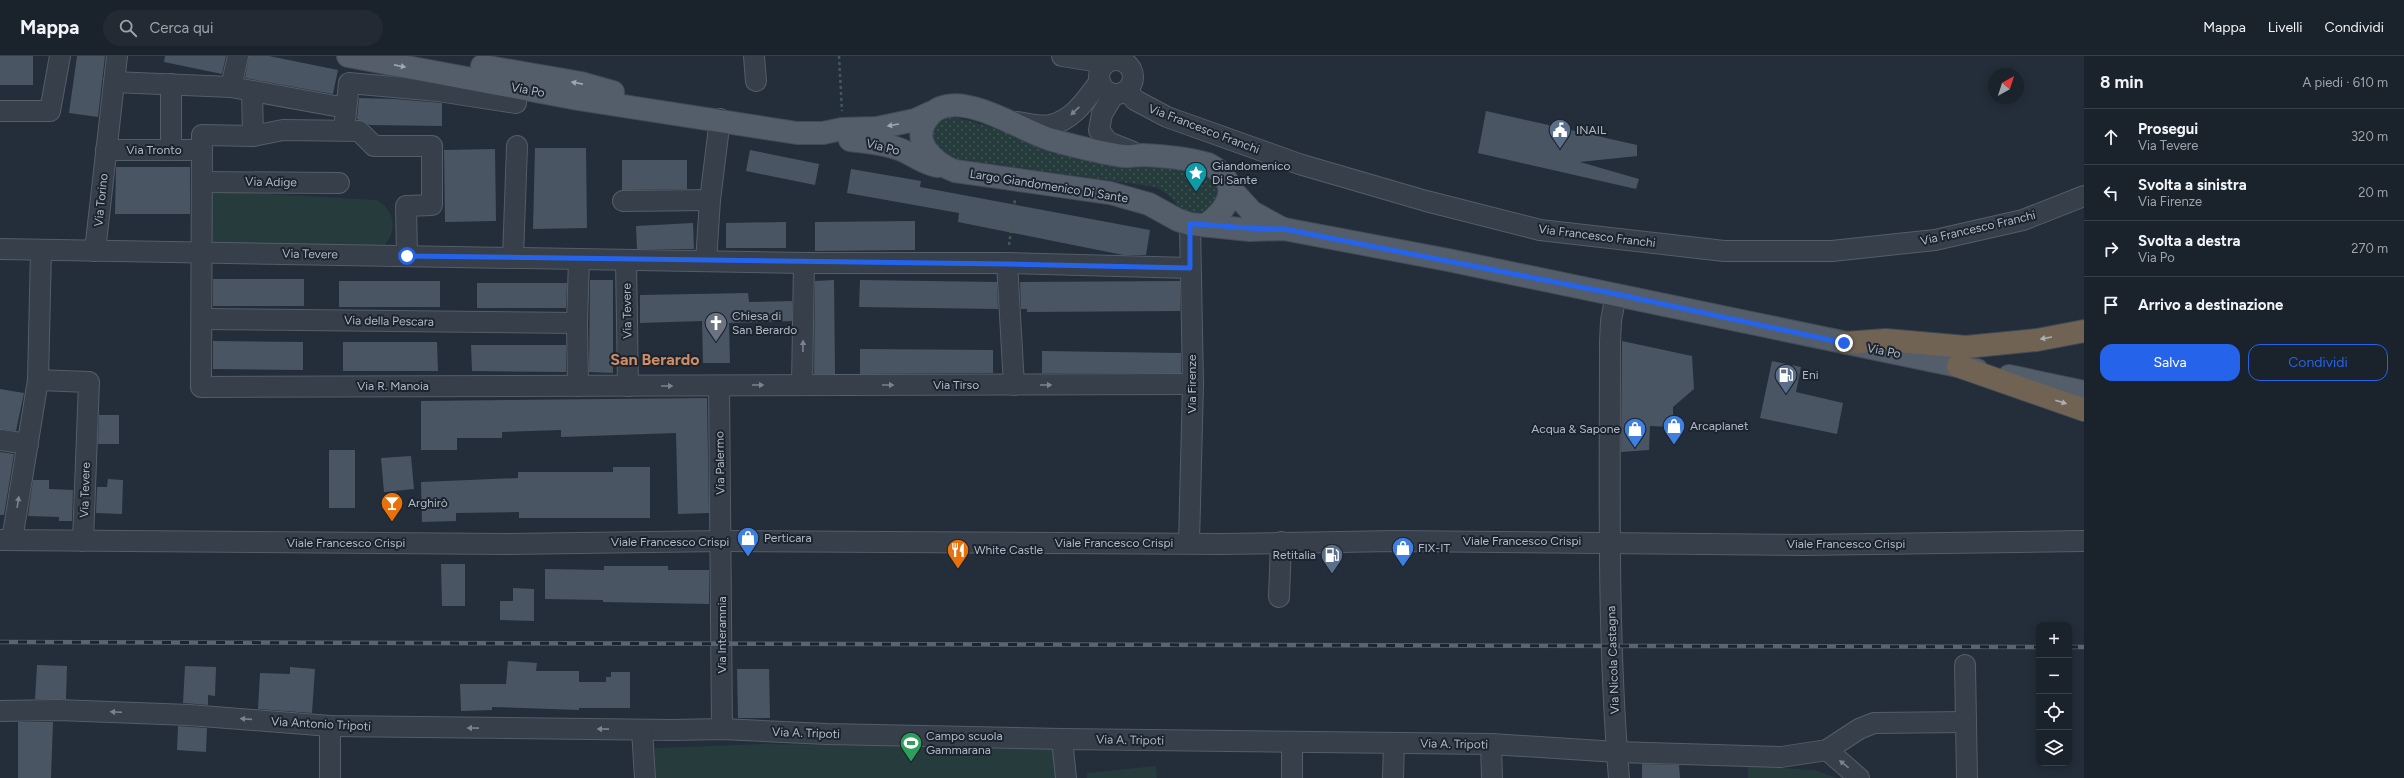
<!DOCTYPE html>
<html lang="it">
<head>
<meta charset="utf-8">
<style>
	:root { --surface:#1a222c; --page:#232a34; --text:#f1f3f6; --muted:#9fa4a9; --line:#383f48; --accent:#2563eb }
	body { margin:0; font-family:Figtree,sans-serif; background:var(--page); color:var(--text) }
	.controls { position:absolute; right:12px; bottom:12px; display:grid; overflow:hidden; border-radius:8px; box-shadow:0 2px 10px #0003 }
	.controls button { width:36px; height:36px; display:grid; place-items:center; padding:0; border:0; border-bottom:1px solid var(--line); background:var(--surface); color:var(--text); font:20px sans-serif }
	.compass { position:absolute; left:1988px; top:12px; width:36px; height:36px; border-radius:50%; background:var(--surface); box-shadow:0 2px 10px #0003; rotate:39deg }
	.stop { position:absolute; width:12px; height:12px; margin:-9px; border:3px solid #2563eb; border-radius:50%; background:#fff }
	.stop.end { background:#2563eb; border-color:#fff; box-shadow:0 1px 4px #0008 }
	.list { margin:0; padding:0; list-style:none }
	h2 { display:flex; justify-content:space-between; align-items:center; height:52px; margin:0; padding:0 16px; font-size:17px }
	h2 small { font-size:13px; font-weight:400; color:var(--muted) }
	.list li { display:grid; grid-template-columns:26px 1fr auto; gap:12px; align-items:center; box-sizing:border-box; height:56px; padding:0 16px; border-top:1px solid var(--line) }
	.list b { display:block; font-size:15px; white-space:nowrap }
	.list p { margin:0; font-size:13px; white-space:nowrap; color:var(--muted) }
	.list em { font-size:13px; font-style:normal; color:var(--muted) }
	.actions { display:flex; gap:8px; padding:12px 16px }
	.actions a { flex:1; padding:9px 0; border:1px solid var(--accent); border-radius:12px; text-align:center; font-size:14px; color:var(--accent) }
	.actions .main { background:var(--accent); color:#fff }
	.icon { flex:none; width:22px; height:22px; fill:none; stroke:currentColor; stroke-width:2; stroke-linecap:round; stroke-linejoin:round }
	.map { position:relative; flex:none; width:2084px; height:722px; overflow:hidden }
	header { display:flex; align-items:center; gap:24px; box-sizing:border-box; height:56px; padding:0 20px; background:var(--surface); border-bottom:1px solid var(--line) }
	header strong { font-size:19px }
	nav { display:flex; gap:22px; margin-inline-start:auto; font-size:14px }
	.search { width:280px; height:36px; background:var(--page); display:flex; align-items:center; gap:10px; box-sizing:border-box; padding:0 14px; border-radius:22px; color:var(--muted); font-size:15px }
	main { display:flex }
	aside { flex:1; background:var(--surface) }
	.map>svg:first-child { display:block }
</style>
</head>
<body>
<header>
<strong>Mappa</strong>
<div class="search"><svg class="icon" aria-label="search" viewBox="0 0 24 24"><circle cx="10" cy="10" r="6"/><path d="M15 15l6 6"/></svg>Cerca qui</div>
<nav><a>Mappa</a><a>Livelli</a><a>Condividi</a></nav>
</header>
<main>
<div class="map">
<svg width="2084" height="722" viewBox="0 0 2084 722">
	<defs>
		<pattern id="grass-dots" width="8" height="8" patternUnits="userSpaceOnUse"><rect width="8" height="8" fill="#253b3c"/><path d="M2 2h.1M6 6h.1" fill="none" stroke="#425557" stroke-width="1.8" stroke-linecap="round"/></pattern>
	</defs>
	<rect width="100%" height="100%" fill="#232e3a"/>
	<!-- grass -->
	<path fill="url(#grass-dots)" d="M948 61C971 63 991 72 1013 79 1044 89 1087 101 1119 107 1138 110 1199 111 1211 122 1225 135 1215 148 1206 159L1182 156 1171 141 1156 131 958 103 941 98 931 88V71L942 63Z"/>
	<!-- green -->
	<g fill="#253b3c">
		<path d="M212 135 377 144C396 156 398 176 382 192L212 190Z"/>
		<polygon points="766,688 1054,692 1056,722 656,722 654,692"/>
		<polygon points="1156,710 1157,722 1087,722 1087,717"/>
		<polygon points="1748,710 1814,714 1837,722 1748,722"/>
	</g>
	<!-- building -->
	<g fill="#495563">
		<rect x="0" y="0" width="33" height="29"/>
		<polygon points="77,0 105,0 98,61 69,57"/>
		<polygon points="165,0 226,0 222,18 164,6"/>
		<polygon points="249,0 269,0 338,14 333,38 245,22"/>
		<polygon points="359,42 394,43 442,47 442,70 370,69 357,63"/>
		<polygon points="1486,55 1637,89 1637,100 1580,106 1639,123 1636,133 1478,97"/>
		<polygon points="535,92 586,92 587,172 533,173"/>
		<polygon points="495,93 496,165 445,166 444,94"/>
		<polygon points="750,94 819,108 815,129 746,115"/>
		<polygon points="622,104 687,104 687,133 622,134"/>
		<polygon points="116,111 190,111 190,158 115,158"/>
		<polygon points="851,113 921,125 920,131 1150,174 1146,199 1123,199 958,166 959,157 847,137"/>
		<polygon points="915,165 915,194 815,195 815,166"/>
		<polygon points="786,166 786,192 726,192 726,167"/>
		<polygon points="693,167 694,193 637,193 636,170"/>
		<rect x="213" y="223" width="91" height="27"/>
		<polygon points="590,224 613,224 613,317 589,316"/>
		<polygon points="834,224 835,318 814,318 815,225"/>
		<polygon points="860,224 997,226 998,253 859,251"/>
		<rect x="339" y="225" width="101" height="26"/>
		<polygon points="1180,225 1180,255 1027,256 1027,253 1021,253 1020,226"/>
		<polygon points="477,227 567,227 566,252 477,252"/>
		<polygon points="748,237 749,246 792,245 792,265 729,267 730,307 703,307 702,265 640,267 640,239"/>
		<polygon points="213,285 303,286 303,314 213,313"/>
		<polygon points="1622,285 1692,300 1694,333 1673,351 1673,371 1650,370 1649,394 1621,396"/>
		<polygon points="343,286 437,286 438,315 343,315"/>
		<polygon points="471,289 566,289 566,316 472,315"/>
		<polygon points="860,293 993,294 993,317 860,318"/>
		<polygon points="1042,295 1181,297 1181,317 1042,317"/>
		<polygon points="1772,305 1801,311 1796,336 1843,347 1837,378 1760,362"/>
		<polygon points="0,333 24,337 16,375 0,373"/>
		<polygon points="707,342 709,457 678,458 676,377 561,381 561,374 502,376 502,382 457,382 457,394 421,394 421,345"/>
		<polygon points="99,359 119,359 119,388 98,388"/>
		<rect x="329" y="394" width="26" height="58"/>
		<polygon points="0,396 14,398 4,459 0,459"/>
		<polygon points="411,400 414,433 384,436 381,402"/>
		<polygon points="613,411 650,411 650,462 519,462 519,456 456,457 456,465 422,466 421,426 518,422 518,416 613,416"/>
		<polygon points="108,423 123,424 122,458 96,457 97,431 107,431"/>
		<polygon points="33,424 49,424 49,433 73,434 72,465 59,465 59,461 28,460"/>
		<polygon points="441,508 465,508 465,550 442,550"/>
		<polygon points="604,510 668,510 668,514 709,514 709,548 603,546 603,544 545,543 545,513 604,514"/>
		<polygon points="513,532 534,533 534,565 500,564 500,545 513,545"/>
		<polygon points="508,605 537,607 536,615 579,615 579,626 606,626 606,621 611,621 611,616 630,616 630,652 579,652 579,654 492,651 492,654 461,655 460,628 506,628"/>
		<polygon points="37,609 67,610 66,643 35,643"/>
		<polygon points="185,610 216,611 215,640 208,639 208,649 183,647"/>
		<polygon points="290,611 315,613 312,657 258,653 260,617 290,618"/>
		<polygon points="737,613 769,613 770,662 738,662"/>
		<polygon points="18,666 53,666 51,722 18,722"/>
		<polygon points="178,670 207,672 206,696 177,694"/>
		<polygon points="1642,708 1679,709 1680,722 1642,722"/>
	</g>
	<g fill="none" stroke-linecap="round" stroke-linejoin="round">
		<!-- minor casing -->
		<g stroke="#545d68" stroke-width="22">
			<g id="minor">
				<polyline points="754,0 756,25"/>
				<polyline points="1062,0 1106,7 1108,0"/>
				<circle cx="1116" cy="21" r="17"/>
				<polyline points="114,26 231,31 346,52"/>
				<polyline points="231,31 238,0"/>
				<polyline points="252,35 253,80"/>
				<polyline points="1127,35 1135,44 1167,61 1299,108 1426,145 1540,174 1724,195 1832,195 1935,184 2023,164 2084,140"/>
				<polyline points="1114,38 1102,58 1099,74 1108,86 1133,96"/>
				<polyline points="0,55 50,55 60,0"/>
				<polyline points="345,65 349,27 438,35 516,47"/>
				<path d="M1016 66C1026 67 1040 71 1050 69 1073 65 1087 42 1100 25"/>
				<polyline points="106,94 202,94"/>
				<polyline points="171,94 171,28"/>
				<polyline points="203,126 339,127"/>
				<polyline points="623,145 710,144"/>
				<polyline points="0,193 804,207 1007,207 1190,212"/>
				<polyline points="41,194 38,324 89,326 83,485"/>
				<polyline points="95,195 117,0"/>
				<polyline points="407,200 406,150 432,149 432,90 374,90 359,75 283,74 253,80 202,79 201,331 1193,328"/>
				<polyline points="513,202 517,90"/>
				<polyline points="626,204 628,330"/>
				<polyline points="706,205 710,144 720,63"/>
				<polyline points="1007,207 1014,329"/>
				<path d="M1616 238 1611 265 1610 286C1610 431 1607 577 1619 722"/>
				<polyline points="202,263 577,267"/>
				<polyline points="802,329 804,207"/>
				<polyline points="578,330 577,267 579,203"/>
				<polyline points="719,330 722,673"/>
				<polyline points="0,384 28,388"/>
				<polyline points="0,484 508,488 722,485 1222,488 1394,485 1803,489 2084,485"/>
				<polyline points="12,484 38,324"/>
				<polyline points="1189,487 1193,328 1190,168"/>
				<polyline points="1279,541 1281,486"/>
				<polyline points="1965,609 1967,722"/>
				<polyline points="0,655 58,654 189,659 330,670 672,674 722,673 827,678 1062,683 1491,688 1617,696 1781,701 1827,694 1859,673 1874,667 1966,666"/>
				<polyline points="330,670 330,722"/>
				<polyline points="642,674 645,722"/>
				<polyline points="1062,683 1066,722"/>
				<polyline points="1292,686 1292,722"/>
				<polyline points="1491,688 1492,722"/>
				<polyline points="1827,694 1859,722"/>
				<polyline points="1393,722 1394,687"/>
			</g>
		</g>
		<!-- major casing -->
		<g stroke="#424b56" stroke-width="24">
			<g id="major">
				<polyline points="348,0 578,43 797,77 823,77 842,73 877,72 915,64 930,57"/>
				<polyline points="482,10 581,27 613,36"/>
				<path d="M850 84C866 86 883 87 899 93 913 98 923 108 938 110"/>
				<polyline points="1230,132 1252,156 1283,173"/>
				<path d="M1207 168C1232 150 1241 125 1208 108 1187 102 1164 100 1142 99 1136 99 1130 101 1124 100 1100 97 1075 90 1052 84 1023 75 977 44 947 50 936 52 931 57 925 66 912 88 936 108 955 115L1110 137 1149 148 1178 164 1190 168 1250 174 1284 173 1448 204 1977 314"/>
				<polyline points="2009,320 2084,336"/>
			</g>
		</g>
		<!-- highway casing -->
		<g stroke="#414a55" stroke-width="24">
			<g id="highway">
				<polyline points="1845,287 1886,284 1966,291 2037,284 2084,275"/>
				<polyline points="1958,310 2084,354"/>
			</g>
		</g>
		<!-- path -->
		<g stroke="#44585a" stroke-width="2.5" stroke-dasharray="3 3" stroke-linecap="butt">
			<polyline points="839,0 842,55"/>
			<polyline points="1009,189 1015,143"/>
		</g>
		<!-- minor -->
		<use href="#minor" stroke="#363f4a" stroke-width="20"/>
		<!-- major -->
		<use href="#major" stroke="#545e6a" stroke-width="22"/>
		<!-- highway -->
		<use href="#highway" stroke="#706353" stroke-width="22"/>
		<!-- rail casing -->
		<g stroke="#586471" stroke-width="4.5">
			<g id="rail">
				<polyline points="0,586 2039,591"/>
				<polyline points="2069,591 2084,591"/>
			</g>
		</g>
		<!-- rail -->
		<use href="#rail" stroke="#1b242f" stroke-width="3" stroke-dasharray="9" stroke-linecap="butt"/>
	</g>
	<!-- one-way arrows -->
	<defs><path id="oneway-solid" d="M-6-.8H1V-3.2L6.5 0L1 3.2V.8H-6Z"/></defs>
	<g fill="#9ea8b4">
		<use href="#oneway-solid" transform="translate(400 10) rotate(11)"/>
		<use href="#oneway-solid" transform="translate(577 27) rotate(-169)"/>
		<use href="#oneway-solid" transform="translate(893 69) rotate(170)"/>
	</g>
	<g fill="#7a838e">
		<use href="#oneway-solid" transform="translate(1075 55) rotate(137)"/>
		<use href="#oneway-solid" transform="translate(803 290) rotate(-89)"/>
		<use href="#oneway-solid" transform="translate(758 329)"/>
		<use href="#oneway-solid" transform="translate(888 329)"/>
		<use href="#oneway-solid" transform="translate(1046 329)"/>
		<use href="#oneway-solid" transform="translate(667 330)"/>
		<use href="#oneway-solid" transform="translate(18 446) rotate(-81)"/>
		<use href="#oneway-solid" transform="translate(116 656) rotate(-178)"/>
		<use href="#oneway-solid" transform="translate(246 663) rotate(-176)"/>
		<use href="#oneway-solid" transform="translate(473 672) rotate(-179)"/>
		<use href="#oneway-solid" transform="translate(603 673) rotate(-179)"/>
		<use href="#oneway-solid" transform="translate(1844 708) rotate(-141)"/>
	</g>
	<g fill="#aab1ba">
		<use href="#oneway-solid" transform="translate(2046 282) rotate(170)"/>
		<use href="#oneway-solid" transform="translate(2061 346) rotate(18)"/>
	</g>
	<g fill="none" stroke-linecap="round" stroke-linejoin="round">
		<!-- route -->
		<path stroke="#2563eb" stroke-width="5" d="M407 200 1007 208 1190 212V168C1222 169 1252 174 1284 173L1616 238 1844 287"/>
	</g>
	<!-- icons -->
	<defs>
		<g id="civic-pin" transform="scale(1.15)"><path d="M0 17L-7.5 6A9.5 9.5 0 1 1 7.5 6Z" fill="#5c6f8a" stroke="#1b242f"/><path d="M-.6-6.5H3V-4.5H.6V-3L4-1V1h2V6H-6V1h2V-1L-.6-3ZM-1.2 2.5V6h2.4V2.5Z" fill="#fff"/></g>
		<g id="sight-pin" transform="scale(1.15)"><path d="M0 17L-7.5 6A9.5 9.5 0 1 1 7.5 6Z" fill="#0f9aa8" stroke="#1b242f"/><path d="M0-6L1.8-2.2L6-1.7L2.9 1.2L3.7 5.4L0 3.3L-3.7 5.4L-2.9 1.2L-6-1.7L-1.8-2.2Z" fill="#fff"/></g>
		<g id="church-pin" transform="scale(1.15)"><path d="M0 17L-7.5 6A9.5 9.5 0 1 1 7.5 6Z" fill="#6b7280" stroke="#1b242f"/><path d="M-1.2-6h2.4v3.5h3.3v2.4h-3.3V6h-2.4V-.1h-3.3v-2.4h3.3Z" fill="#fff"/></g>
		<g id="fuel-pin" transform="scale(1.15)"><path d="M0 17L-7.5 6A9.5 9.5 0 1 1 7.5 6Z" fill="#5c6f8a" stroke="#1b242f"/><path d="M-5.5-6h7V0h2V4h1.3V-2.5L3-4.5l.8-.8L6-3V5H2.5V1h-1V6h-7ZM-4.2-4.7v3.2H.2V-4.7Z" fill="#fff"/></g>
		<g id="shop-pin" transform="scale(1.15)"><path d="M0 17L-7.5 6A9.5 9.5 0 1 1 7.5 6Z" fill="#3f7fe0" stroke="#1b242f"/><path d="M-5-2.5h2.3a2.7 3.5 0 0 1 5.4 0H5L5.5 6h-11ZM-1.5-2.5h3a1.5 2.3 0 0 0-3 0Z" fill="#fff"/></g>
		<g id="bar-pin" transform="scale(1.15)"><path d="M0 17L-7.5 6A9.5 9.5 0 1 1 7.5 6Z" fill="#e8710a" stroke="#1b242f"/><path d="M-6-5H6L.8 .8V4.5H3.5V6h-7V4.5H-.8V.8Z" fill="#fff"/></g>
		<g id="restaurant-pin" transform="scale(1.15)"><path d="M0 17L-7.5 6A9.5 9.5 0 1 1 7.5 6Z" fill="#e8710a" stroke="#1b242f"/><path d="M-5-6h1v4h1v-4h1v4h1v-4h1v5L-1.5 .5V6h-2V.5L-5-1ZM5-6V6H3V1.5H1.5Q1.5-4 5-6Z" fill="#fff"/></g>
		<g id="stadium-pin" transform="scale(1.15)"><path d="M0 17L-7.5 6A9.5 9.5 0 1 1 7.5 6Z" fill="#2e9e5b" stroke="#1b242f"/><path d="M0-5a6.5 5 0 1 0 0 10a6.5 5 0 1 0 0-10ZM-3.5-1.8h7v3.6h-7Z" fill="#fff"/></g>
	</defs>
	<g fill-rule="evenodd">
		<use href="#civic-pin" x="1560" y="74"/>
		<use href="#sight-pin" x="1196" y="117"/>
		<use href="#church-pin" x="716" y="267"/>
		<use href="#fuel-pin" x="1786" y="319"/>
		<use href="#shop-pin" x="1674" y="370"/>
		<use href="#shop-pin" x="1635" y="373"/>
		<use href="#bar-pin" x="392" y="447"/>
		<use href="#shop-pin" x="748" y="482"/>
		<use href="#shop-pin" x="1403" y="492"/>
		<use href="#restaurant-pin" x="958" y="494"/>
		<use href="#fuel-pin" x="1332" y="499"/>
		<use href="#stadium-pin" x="911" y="687"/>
	</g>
	<g text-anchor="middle" stroke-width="4" stroke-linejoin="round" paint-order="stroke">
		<!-- street labels -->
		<g font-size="12" fill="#b1bac6" stroke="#1b242f">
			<text transform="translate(528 34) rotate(11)" y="4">Via Po</text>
			<text transform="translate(1204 73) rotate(21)" y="4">Via Francesco Franchi</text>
			<text transform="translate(883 91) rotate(14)" y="4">Via Po</text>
			<text x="154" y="98">Via Tronto</text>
			<text transform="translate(271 126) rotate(1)" y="4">Via Adige</text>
			<text transform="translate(1049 130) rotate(9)" y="4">Largo Giandomenico Di Sante</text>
			<text transform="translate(101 144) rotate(-84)" y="4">Via Torino</text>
			<text transform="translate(1978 172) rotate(-13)" y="4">Via Francesco Franchi</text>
			<text transform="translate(1597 180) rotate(7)" y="4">Via Francesco Franchi</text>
			<text transform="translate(310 198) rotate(1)" y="4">Via Tevere</text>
			<text transform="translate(627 255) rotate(-91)" y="4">Via Tevere</text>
			<text transform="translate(389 265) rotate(1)" y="4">Via della Pescara</text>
			<text transform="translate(1884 295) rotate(11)" y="4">Via Po</text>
			<text transform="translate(1192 328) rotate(-90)" y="4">Via Firenze</text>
			<text x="956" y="333">Via Tirso</text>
			<text x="393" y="334">Via R. Manoia</text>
			<text transform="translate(720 407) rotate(-91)" y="4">Via Palermo</text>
			<text transform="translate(85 434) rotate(-88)" y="4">Via Tevere</text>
			<text x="1522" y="489">Viale Francesco Crispi</text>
			<text x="670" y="490">Viale Francesco Crispi</text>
			<text x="346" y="491">Viale Francesco Crispi</text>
			<text x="1114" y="491">Viale Francesco Crispi</text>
			<text x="1846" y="492">Viale Francesco Crispi</text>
			<text transform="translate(722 579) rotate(-90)" y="4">Via Interamnia</text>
			<text transform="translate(1613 604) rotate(-92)" y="4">Via Nicola Castagna</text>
			<text transform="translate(321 668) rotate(3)" y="4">Via Antonio Tripoti</text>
			<text transform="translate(806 677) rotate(2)" y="4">Via A. Tripoti</text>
			<text transform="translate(1130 684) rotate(1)" y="4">Via A. Tripoti</text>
			<text transform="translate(1454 688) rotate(1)" y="4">Via A. Tripoti</text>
		</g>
		<!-- poi labels -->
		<g font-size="12" fill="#b1bac6" stroke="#1b242f" text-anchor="start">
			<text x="1576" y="78">INAIL</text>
			<text x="1212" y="114">Giandomenico<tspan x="1212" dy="14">Di Sante</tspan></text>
			<text x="732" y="264">Chiesa di<tspan x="732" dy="14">San Berardo</tspan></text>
			<text x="1802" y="323">Eni</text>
			<text x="1690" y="374">Arcaplanet</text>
			<text x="1620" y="377" text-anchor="end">Acqua &amp; Sapone</text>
			<text x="408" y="451">Arghirò</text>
			<text x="764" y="486">Perticara</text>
			<text x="1418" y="496">FIX-IT</text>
			<text x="974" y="498">White Castle</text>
			<text x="1316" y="503" text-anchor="end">Retitalia</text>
			<text x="926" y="684">Campo scuola<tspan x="926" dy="14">Gammarana</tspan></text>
		</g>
		<!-- district labels -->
		<g font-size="16" font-weight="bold" fill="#d08c62" stroke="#1b242f">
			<text x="655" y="309">San Berardo</text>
		</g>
	</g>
</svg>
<div class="controls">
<button>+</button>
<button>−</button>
<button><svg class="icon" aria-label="locate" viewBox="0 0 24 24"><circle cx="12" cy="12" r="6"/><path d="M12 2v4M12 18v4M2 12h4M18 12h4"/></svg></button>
<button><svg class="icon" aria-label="layers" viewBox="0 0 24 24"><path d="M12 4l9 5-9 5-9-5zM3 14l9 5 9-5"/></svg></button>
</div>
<svg class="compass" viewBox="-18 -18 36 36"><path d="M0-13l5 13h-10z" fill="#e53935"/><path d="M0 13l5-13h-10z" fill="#9fa4a9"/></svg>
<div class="stop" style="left:407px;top:200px"></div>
<div class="stop end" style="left:1844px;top:287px"></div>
</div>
<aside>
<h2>8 min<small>A piedi · 610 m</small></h2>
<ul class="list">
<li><svg class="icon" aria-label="ahead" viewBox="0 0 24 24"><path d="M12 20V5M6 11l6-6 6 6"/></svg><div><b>Prosegui</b><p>Via Tevere</p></div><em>320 m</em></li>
<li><svg class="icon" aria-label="left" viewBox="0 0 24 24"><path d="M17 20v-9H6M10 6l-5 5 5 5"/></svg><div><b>Svolta a sinistra</b><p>Via Firenze</p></div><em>20 m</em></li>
<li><svg class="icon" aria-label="right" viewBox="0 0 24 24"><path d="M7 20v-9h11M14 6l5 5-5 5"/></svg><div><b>Svolta a destra</b><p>Via Po</p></div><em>270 m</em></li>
<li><svg class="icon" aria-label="arrive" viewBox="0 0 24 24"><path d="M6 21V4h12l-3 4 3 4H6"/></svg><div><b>Arrivo a destinazione</b></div></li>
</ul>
<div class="actions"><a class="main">Salva</a><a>Condividi</a></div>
</aside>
</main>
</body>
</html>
